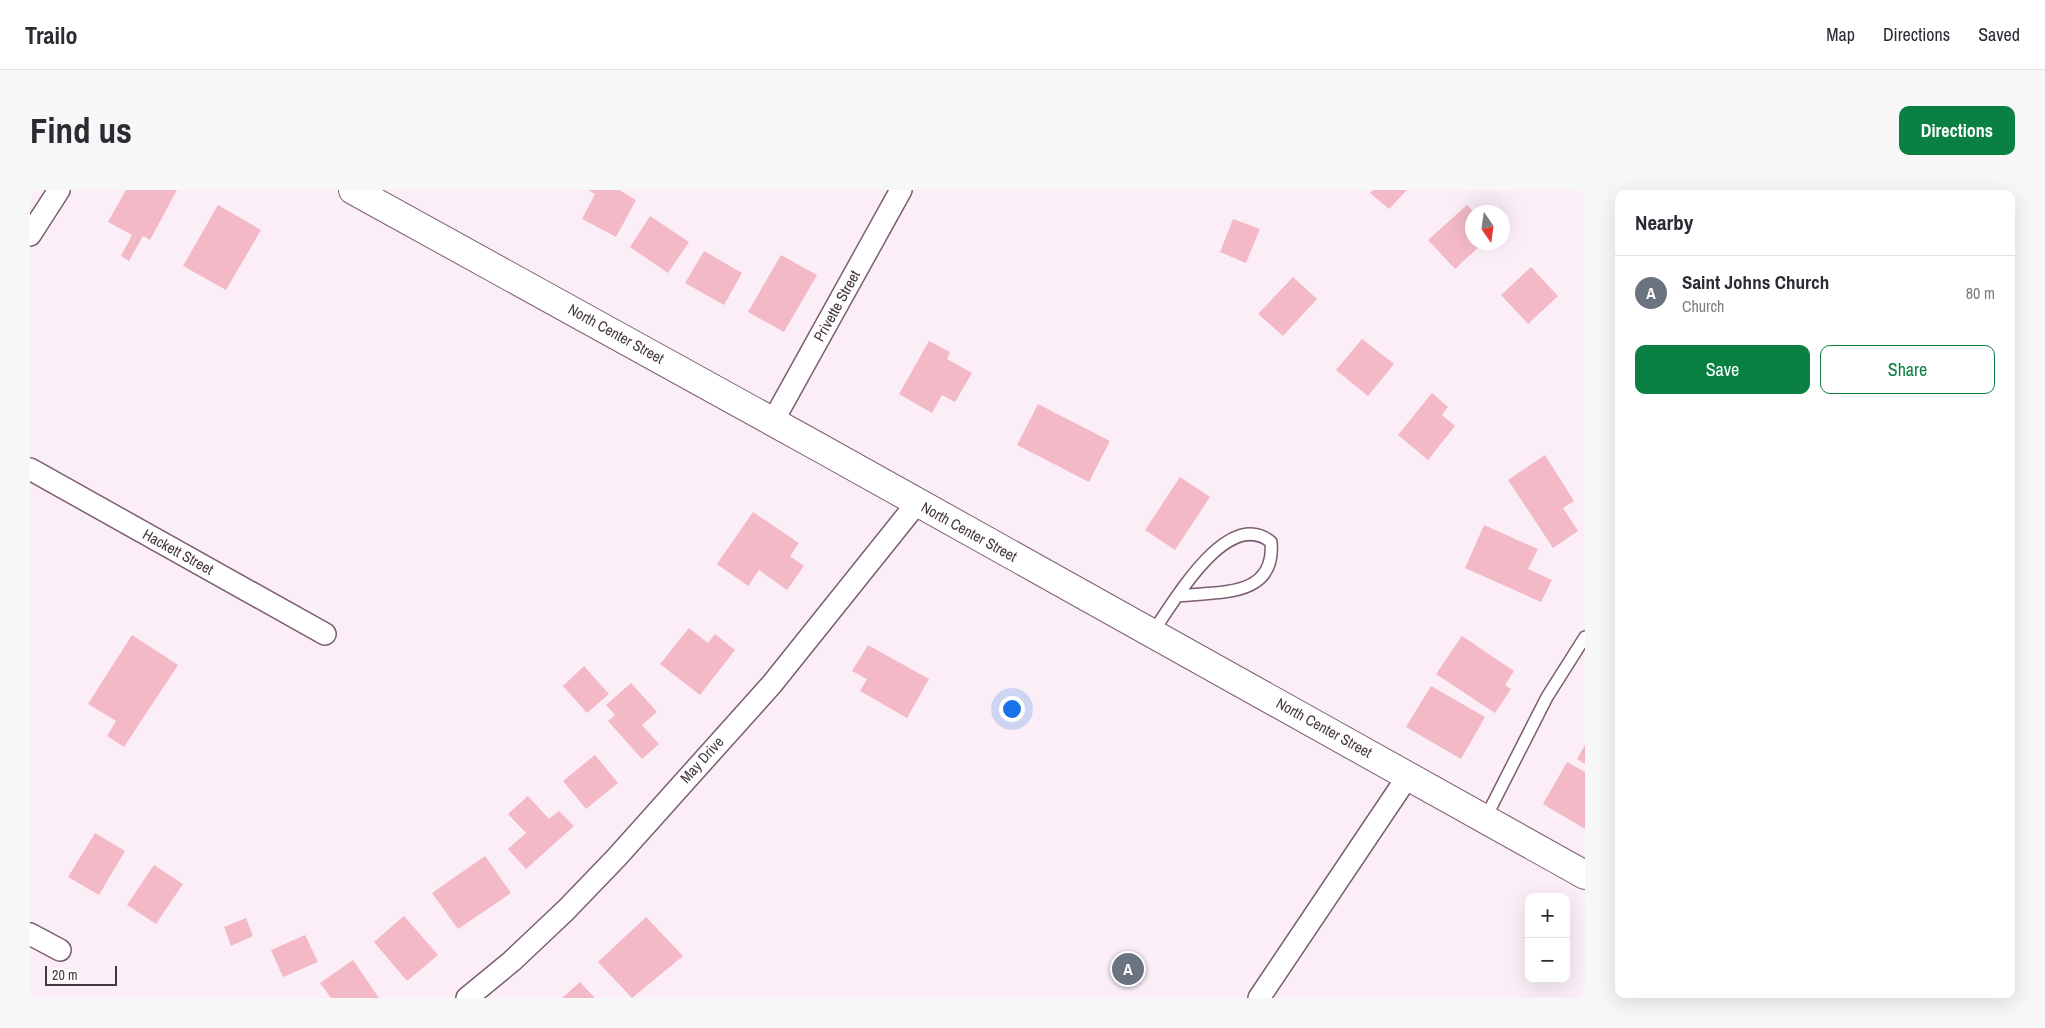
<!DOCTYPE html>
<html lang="en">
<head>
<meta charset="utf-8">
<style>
	:root { --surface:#fff; --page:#f7f7f7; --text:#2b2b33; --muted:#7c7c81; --line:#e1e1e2; --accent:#0b8043 }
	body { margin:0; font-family:"Archivo Narrow",sans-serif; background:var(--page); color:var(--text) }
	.controls { position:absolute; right:15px; bottom:15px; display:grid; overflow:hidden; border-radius:10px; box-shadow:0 5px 20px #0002 }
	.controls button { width:45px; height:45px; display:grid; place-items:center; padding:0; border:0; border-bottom:1px solid var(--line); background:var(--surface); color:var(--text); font:25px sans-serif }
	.compass { position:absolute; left:1435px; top:15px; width:45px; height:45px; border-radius:50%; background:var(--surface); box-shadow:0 5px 20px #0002; rotate:167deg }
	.scale { position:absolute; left:15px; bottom:12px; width:72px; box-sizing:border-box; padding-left:5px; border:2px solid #463841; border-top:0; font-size:14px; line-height:18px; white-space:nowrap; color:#463841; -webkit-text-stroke:4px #fff; paint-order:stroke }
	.you { position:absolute; left:981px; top:518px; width:18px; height:18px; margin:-12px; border:4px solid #fff; border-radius:50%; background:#1a73e8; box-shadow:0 0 0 8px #1a73e833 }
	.badge { display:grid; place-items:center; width:32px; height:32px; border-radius:50%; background:var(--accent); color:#fff; font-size:16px; font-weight:700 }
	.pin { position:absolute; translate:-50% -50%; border:2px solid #fff; box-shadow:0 1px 5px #0006 }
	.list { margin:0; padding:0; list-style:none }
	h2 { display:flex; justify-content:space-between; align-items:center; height:65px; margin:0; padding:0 20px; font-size:21px }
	h2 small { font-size:16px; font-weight:400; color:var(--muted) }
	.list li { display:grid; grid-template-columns:32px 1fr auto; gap:15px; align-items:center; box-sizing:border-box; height:75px; padding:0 20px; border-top:1px solid var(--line) }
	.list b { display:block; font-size:19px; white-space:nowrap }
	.list p { margin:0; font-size:16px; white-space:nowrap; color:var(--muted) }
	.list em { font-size:16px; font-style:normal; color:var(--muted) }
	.actions { display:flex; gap:10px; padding:15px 20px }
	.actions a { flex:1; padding:11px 0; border:1px solid var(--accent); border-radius:10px; text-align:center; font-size:18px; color:var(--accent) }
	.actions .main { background:var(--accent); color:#fff }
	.map { position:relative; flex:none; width:1555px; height:808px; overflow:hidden; border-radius:10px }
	header { display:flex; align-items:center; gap:30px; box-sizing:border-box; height:70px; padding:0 25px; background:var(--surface); border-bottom:1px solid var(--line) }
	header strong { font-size:24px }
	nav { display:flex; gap:28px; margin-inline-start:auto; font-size:18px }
	.intro { display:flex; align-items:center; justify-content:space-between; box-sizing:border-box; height:120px; padding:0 30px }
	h1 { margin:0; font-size:35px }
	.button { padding:12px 22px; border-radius:10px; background:var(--accent); color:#fff; font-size:18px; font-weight:700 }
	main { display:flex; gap:30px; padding:0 30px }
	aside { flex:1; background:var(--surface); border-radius:10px; box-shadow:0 5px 20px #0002 }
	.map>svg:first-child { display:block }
</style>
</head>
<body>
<header>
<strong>Trailo</strong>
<nav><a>Map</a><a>Directions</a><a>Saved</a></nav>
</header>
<div class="intro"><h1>Find us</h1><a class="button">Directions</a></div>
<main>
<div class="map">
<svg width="1555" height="808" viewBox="0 0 1555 808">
	<rect width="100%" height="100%" fill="#fceef7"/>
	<!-- building -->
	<g fill="#f3b9c6">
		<polygon points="96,0 147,0 120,50 113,46 99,71 91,66 102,45 78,32"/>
		<polygon points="558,0 589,0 606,10 586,47 552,29 565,4"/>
		<polygon points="1343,0 1377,0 1359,19 1340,3"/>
		<polygon points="188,15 231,40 196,100 153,76"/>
		<polygon points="1437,15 1444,22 1442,52 1454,52 1425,79 1398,50"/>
		<polygon points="620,26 659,52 638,83 600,57"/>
		<polygon points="1203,29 1230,39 1216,73 1190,62"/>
		<polygon points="674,61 712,83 694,115 655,93"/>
		<polygon points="751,65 787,85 754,142 718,122"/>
		<polygon points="1501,77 1528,106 1498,134 1471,105"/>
		<polygon points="1263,87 1287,109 1253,146 1228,124"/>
		<polygon points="1332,149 1364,174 1338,206 1306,180"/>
		<polygon points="899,151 920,162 917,169 942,183 925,212 912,205 902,223 869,204"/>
		<polygon points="1402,203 1418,217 1412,225 1425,236 1398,270 1368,245"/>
		<polygon points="1008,214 1080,251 1059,292 987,255"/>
		<polygon points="1515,265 1544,311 1533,318 1548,341 1523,358 1478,290"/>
		<polygon points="1150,287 1180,307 1145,360 1115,340"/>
		<polygon points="723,322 769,353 760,366 774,376 757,400 729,380 718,396 687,374"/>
		<polygon points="1454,335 1508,359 1498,379 1522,390 1511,412 1435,378"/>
		<polygon points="659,438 678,453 685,444 705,460 670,505 630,474"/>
		<polygon points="102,445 148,475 94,557 77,546 86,531 58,514"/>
		<polygon points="1432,446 1484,481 1475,495 1481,499 1465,523 1406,484"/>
		<polygon points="838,455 899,489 877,528 830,501 837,489 822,481"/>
		<polygon points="554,476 579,504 557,523 533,496"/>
		<polygon points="601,493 627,522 612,535 629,554 612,569 578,531 585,525 576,515"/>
		<polygon points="1401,496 1455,527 1431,569 1376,537"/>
		<polygon points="1555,555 1555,574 1547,569"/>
		<polygon points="565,565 588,593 556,619 533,591"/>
		<polygon points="1537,572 1555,582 1555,639 1513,614"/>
		<polygon points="498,606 519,629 529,621 544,636 496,679 478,659 496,643 478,624"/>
		<polygon points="65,643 95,661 69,705 38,687"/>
		<polygon points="455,666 481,703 428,739 402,703"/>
		<polygon points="124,675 153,694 126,734 97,715"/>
		<polygon points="374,726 408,765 377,791 344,752"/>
		<polygon points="616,727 653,766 602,808 568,772"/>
		<polygon points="216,728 223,746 201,756 194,737"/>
		<polygon points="275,745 288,772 253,787 241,760"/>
		<polygon points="323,770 349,808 301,808 290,793"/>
		<polygon points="550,792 565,808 532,808"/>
	</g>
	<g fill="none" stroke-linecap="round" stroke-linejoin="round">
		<!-- service casing -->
		<g stroke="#7c5d72" stroke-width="14">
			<g id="service">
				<path d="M1122 443C1143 414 1197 316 1241 352 1246 409 1187 401 1148 406"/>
				<polyline points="1455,629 1517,507 1555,447"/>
			</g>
		</g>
		<!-- minor casing -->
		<g stroke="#7c5d72" stroke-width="24">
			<g id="minor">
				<polyline points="0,45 29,0"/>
				<polyline points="743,231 871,0"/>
				<polyline points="0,279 295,444"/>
				<polyline points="0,744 30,760"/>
				<polyline points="437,808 482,771 536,720 587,667 742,494 887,313"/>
				<polyline points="1229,808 1378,586"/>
			</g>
		</g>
		<!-- secondary casing -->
		<g stroke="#7c5d72" stroke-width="30">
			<path id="secondary" d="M323 0C735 226 1145 455 1555 685"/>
		</g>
		<!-- service -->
		<use href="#service" stroke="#fff" stroke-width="11"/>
		<!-- minor -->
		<use href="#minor" stroke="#fff" stroke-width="21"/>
		<!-- secondary -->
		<use href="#secondary" stroke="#fff" stroke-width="28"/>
	</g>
	<g text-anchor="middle" stroke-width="4.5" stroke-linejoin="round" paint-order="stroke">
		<!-- street labels -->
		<g font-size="15" fill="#463841" stroke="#fff">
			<text transform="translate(807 116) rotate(-61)" y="5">Privette Street</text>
			<text transform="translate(586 144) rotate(29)" y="5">North Center Street</text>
			<text transform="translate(939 342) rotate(29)" y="5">North Center Street</text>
			<text transform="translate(148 362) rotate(29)" y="5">Hackett Street</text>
			<text transform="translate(1294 538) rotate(29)" y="5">North Center Street</text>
			<text transform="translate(672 570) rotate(-48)" y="5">May Drive</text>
		</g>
	</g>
</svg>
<div class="controls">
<button>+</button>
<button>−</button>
</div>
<svg class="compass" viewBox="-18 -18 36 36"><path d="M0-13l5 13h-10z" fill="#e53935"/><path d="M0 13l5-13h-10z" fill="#7c7c81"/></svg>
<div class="scale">20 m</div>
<div class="you"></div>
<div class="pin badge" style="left:1098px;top:779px;background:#6b7280">A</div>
</div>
<aside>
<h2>Nearby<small></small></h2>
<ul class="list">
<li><span class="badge" style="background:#6b7280">A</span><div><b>Saint Johns Church</b><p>Church</p></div><em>80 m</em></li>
</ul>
<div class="actions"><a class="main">Save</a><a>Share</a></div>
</aside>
</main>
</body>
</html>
